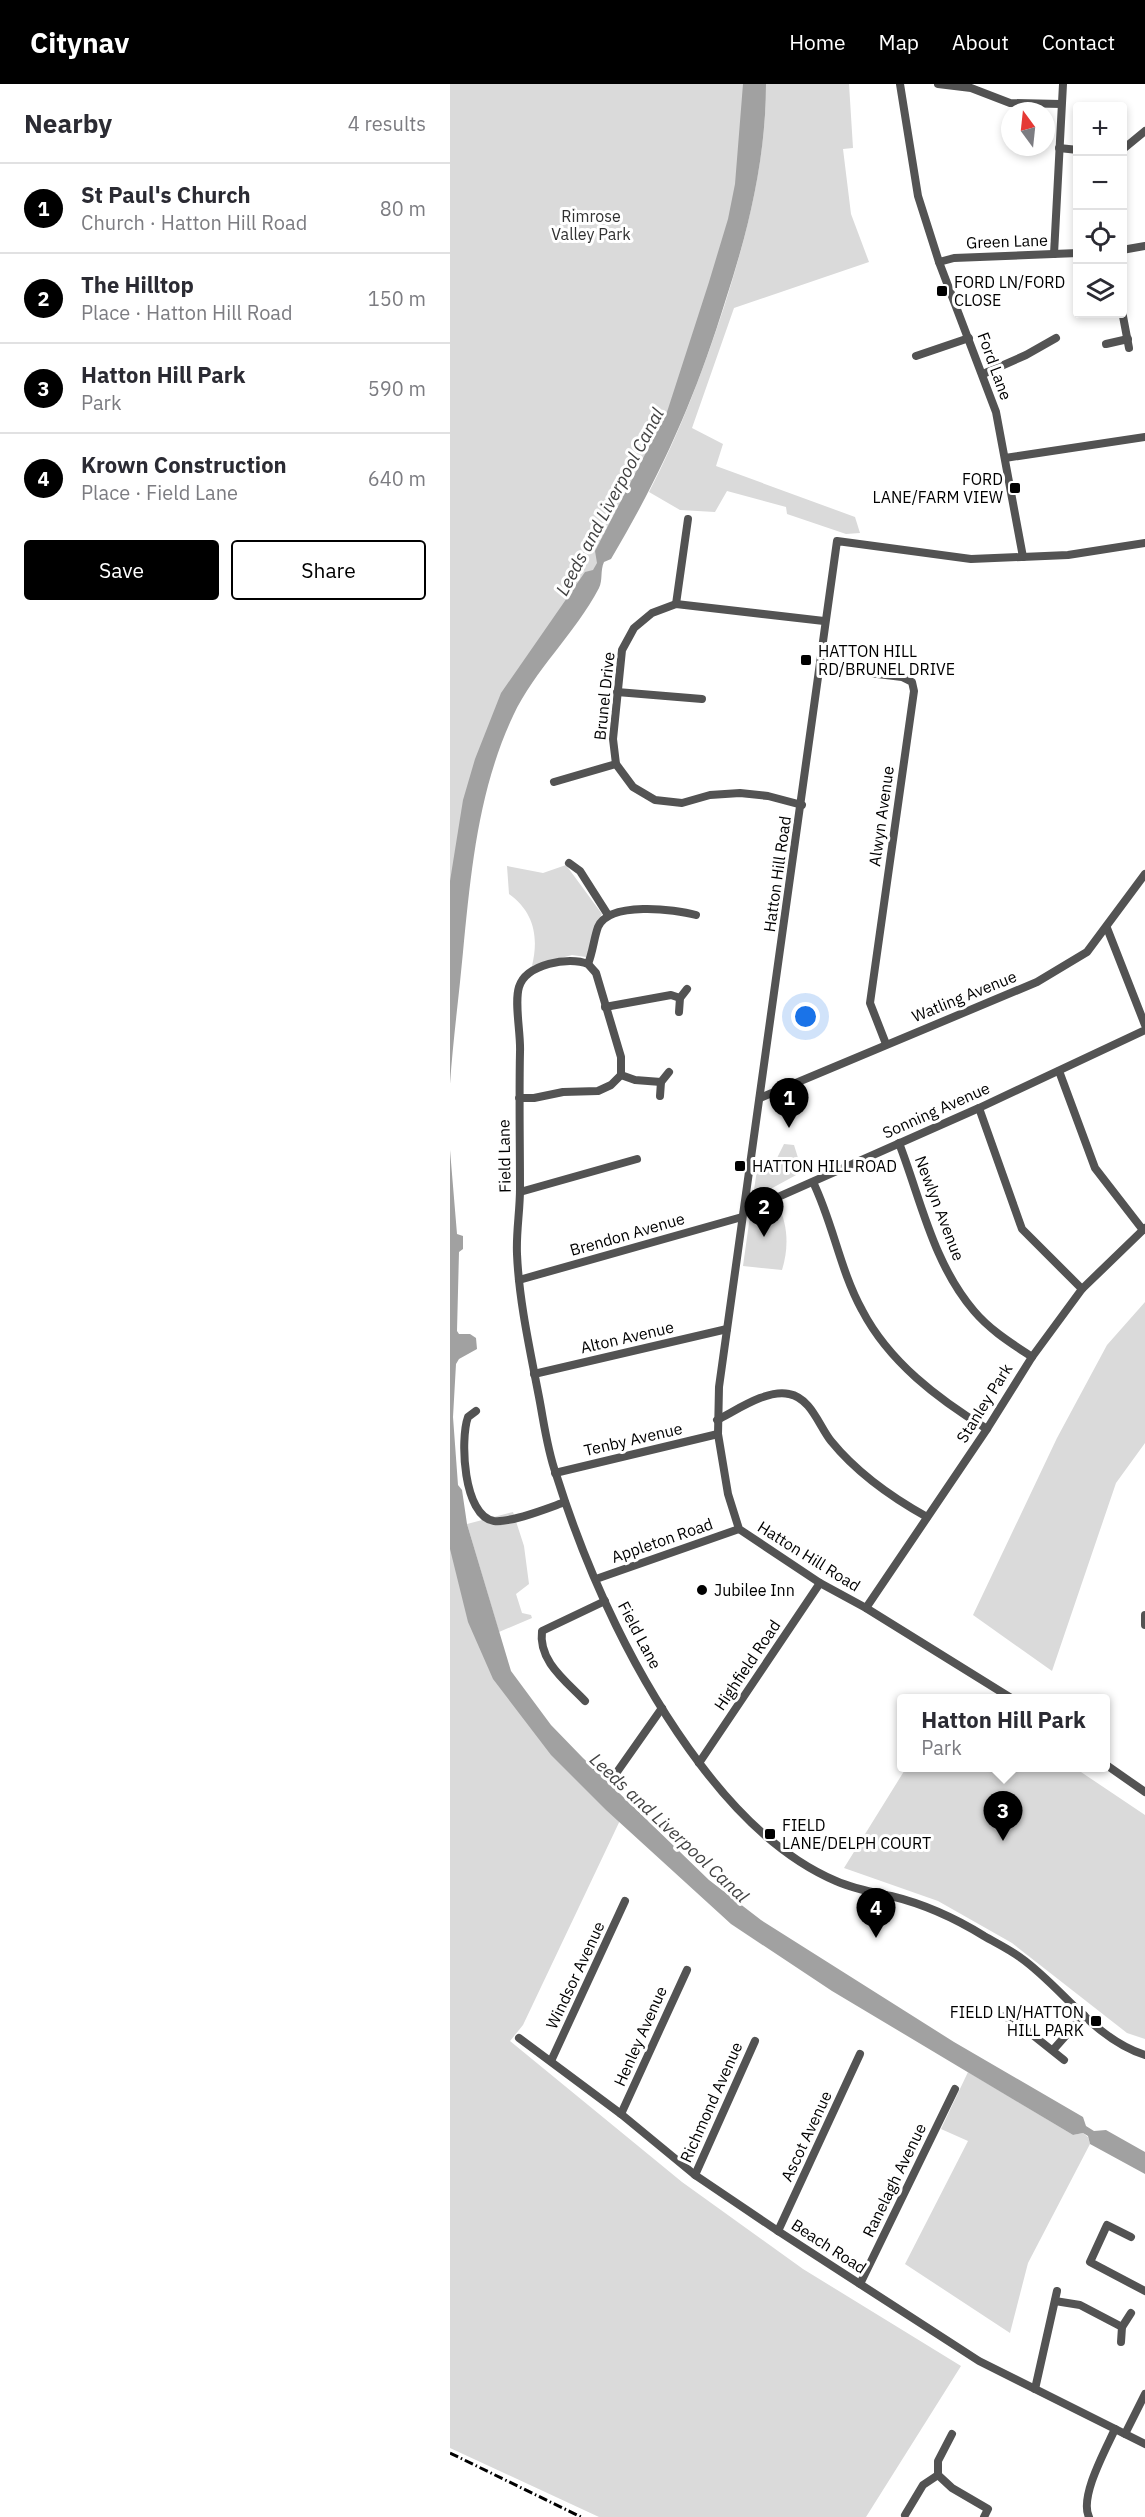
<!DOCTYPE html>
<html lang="en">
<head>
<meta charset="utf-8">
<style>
	:root { --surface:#fff; --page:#f7f7f7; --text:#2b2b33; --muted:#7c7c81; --line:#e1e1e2; --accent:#000 }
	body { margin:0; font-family:"IBM Plex Sans",sans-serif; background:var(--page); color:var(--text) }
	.controls { position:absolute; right:18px; top:18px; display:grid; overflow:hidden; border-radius:6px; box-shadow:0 3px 9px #0003 }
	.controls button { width:54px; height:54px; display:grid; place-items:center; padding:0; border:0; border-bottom:2px solid var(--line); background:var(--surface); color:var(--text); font:30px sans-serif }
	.compass { position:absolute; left:551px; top:18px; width:54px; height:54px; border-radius:50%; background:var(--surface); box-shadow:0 3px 9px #0003; rotate:345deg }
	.you { position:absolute; left:356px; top:933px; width:21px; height:21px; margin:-15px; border:4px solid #fff; border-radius:50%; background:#1a73e8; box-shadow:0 0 0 9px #1a73e833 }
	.badge { display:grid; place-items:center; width:39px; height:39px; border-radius:50%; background:var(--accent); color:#fff; font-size:20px; font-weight:700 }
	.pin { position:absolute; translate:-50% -50px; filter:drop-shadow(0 2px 3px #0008) }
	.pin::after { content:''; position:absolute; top:32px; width:21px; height:18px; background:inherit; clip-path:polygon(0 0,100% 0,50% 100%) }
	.popup { position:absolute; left:447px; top:1610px; width:213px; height:78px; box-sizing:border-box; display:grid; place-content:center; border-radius:6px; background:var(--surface); filter:drop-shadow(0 2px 4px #0005); font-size:20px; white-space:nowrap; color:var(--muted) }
	.popup b { font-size:22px; color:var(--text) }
	.popup::after { content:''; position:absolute; left:50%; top:100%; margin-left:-12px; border:12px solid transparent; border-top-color:var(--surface) }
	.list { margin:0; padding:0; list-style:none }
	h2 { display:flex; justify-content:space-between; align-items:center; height:78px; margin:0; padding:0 24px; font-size:26px }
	h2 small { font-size:20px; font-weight:400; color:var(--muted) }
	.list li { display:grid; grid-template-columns:39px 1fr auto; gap:18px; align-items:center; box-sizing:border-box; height:90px; padding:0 24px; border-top:2px solid var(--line) }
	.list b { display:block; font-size:22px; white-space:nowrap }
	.list p { margin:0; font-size:20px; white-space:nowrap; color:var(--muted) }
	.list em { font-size:20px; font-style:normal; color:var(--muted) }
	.actions { display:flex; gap:12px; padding:18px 24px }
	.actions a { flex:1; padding:14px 0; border:2px solid var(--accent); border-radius:6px; text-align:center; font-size:21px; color:var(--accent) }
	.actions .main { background:var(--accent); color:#fff }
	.icon { flex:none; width:33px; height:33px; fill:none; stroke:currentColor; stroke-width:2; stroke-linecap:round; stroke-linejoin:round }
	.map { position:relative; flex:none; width:695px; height:2433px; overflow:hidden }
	header { display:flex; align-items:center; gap:36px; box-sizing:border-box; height:84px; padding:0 30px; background:var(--accent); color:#fff }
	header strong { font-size:28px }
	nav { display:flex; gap:33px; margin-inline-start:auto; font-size:21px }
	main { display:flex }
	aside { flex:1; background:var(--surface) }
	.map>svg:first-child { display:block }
</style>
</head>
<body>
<header>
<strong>Citynav</strong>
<nav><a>Home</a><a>Map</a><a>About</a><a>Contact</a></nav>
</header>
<main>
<aside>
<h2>Nearby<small>4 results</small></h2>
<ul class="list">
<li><span class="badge">1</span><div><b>St Paul's Church</b><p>Church · Hatton Hill Road</p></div><em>80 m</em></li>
<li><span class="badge">2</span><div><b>The Hilltop</b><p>Place · Hatton Hill Road</p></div><em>150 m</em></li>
<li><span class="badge">3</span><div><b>Hatton Hill Park</b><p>Park</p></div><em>590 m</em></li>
<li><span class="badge">4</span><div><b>Krown Construction</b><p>Place · Field Lane</p></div><em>640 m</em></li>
</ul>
<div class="actions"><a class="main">Save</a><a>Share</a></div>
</aside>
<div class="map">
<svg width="695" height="2433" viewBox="0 0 695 2433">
	<rect width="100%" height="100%" fill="#fff"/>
	<!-- green -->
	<g fill="#dadada">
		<polygon points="0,0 305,0 299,77 250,261 145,489 104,552 30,690 0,906"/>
		<path d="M316 0H399L403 64 393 65 401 130 419 178 284 224 242 344 273 360 266 382 405 433 410 449 396 450 337 430 336 423 277 407 265 428 230 426 199 408C230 348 253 287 274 223 297 151 316 76 316 0Z"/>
		<path d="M116 781 152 830C142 844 143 858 136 873L122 871 82 882C89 853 84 828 59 810L57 782 93 789Z"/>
		<polygon points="334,1060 344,1061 349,1077 348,1090 315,1108 304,1106 308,1079 327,1074"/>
		<path d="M328 1120C338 1142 339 1163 332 1186L293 1182 300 1132Z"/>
		<polygon points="695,1218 695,1359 666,1399 602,1587 523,1531 607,1354 657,1261"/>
		<polygon points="0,1420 45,1578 174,1728 73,1941 60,1957 232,2098 353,2185 511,2282 416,2433 149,2433 0,2364"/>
		<polygon points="63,1428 74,1462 79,1500 66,1510 72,1529 81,1531 82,1534 49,1548 17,1440"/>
		<polygon points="456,1684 625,1684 695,1731 695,1955 677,1949 562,1859 488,1817 394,1784"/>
		<polygon points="518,1988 623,2051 633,2049 638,2053 640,2060 578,2179 560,2249 455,2180 518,2057 491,2045"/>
	</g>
	<!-- water -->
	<g fill="#a1a1a1">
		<path d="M293 0H316C316 75 298 148 275 218 246 312 212 389 161 475L154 478C150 487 153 496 149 504 125 550 85 585 63 632 28 707 21 787 13 868 9 912 3 956 0 1000V797L13 716 25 675 51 609 135 488 143 486 147 479 145 467 217 328 259 198 278 135 285 100Z"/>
		<polygon points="0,1066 7,1150 13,1152 13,1165 9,1168 7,1247 9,1250 20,1250 26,1254 27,1265 9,1275 6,1280 3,1333 8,1401 12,1406 17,1440 61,1587 101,1641 133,1674 259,1796 311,1836 504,1958 633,2033 636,2042 644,2047 656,2046 695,2068 695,2090 640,2060 638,2052 633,2049 623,2051 382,1907 281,1840 156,1726 101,1671 43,1595 18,1538 0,1465"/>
	</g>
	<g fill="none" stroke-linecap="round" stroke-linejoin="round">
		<!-- minor -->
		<g stroke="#535353" stroke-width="8">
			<polyline points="450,0 468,112 489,178 546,328 573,473"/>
			<polyline points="488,0 521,4 560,19 611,20"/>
			<polyline points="609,64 628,66"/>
			<polyline points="672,66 695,47"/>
			<polyline points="672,166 695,162"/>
			<polyline points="604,170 613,0"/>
			<polyline points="489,178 504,174 628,169"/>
			<polyline points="672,227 679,264"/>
			<polyline points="656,260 678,255"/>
			<polyline points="466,272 519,254"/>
			<polyline points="533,290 576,271 606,254"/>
			<polyline points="555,374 695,353"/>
			<polyline points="226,520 238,435"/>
			<polyline points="370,583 452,593 462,598 464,607 420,919 436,960"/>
			<polyline points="167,608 252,615"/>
			<polyline points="104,698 166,680"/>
			<polyline points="352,721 318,712 290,709 260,711 232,719 205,716 183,703 166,680 163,655 172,566 184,544 202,529 226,520 374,537"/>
			<polyline points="119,779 130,787 158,831"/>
			<polyline points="657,844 695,941"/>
			<path d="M138 880C143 867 144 854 148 843 159 817 225 825 246 831"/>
			<polyline points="155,923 221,911 230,914"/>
			<polyline points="229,928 230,914 237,905"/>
			<polyline points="609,987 645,1084 693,1146"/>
			<polyline points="171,991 185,996 211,998"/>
			<polyline points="210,1012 211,998 219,988"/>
			<path d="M69 1014H84L113 1008 148 1007 161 1001 171 991V973L146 889 138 880C119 872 76 880 69 903 64 919 71 950 70 968 69 1014 70 1059 70 1105 70 1127 66 1148 67 1170 69 1217 80 1266 89 1313 94 1339 97 1365 106 1390 138 1492 186 1595 250 1680 286 1728 330 1773 386 1797 404 1805 422 1808 441 1812 474 1820 505 1834 534 1852 546 1859 559 1865 571 1874 612 1903 644 1955 695 1971"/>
			<polyline points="310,1014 587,898 637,868 695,790"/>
			<polyline points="529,1024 572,1145 632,1205"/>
			<path d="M449 1059C471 1116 483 1179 524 1227 540 1246 561 1259 582 1273"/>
			<path d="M363 1098C383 1139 390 1186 412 1226 439 1278 488 1315 537 1345"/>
			<polyline points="70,1108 187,1075"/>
			<polyline points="294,1128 529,1024 695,946"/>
			<polyline points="69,1196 292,1133"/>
			<polyline points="84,1290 277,1245"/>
			<path d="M26 1327 18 1333C10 1355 13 1432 44 1437 61 1439 98 1424 115 1418"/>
			<path d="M267 1336C287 1326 317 1305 339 1310 361 1314 369 1342 381 1357 407 1389 441 1413 477 1433"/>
			<polyline points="105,1389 268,1350"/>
			<polyline points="146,1495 289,1445"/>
			<polyline points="416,1524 537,1345 582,1273 632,1205 695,1144"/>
			<polyline points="695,1531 695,1541"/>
			<polyline points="561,1614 416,1524 370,1499 289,1445 278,1410 268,1350 269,1303 387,457 521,475 618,471 695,459"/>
			<path d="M135 1617C116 1597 88 1577 92 1547L155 1517"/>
			<polyline points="249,1679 370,1499"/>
			<polyline points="655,1680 695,1708"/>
			<polyline points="167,1688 212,1624"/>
			<polyline points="553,1932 564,1936 614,1976"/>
			<polyline points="69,1954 171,2030 245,2091 328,2147 529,2277 695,2360"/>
			<polyline points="603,1966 634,1931"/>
			<polyline points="101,1977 175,1817"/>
			<polyline points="171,2030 237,1886"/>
			<polyline points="245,2091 305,1957"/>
			<polyline points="328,2147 410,1970"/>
			<polyline points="681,2153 657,2141 640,2178 695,2207"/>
			<polyline points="410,2200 505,2005"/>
			<polyline points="605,2217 630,2221 672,2243"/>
			<polyline points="671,2258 672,2243 681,2229"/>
			<polyline points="585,2305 607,2207"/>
			<polyline points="675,2350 695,2310"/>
			<polyline points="488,2391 502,2404 538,2425 534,2433"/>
			<polyline points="455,2431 473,2401 488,2391 488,2377 502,2350"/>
			<path d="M639 2433C629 2413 656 2365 665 2345"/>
		</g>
		<!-- rail -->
		<polyline stroke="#000" stroke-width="3" stroke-dasharray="9 3 1.5 3" stroke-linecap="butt" points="0,2369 131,2433"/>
	</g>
	<!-- markers -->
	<g fill="#000" stroke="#fff" stroke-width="2">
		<rect x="486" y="201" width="12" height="12" rx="3"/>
		<rect x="559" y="398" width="12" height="12" rx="3"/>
		<rect x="350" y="570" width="12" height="12" rx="3"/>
		<rect x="284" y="1076" width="12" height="12" rx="3"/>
		<circle cx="252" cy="1506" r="6"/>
		<rect x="314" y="1744" width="12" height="12" rx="3"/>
		<rect x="640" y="1931" width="12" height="12" rx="3"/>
	</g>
	<g text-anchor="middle" stroke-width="6" stroke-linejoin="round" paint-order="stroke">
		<!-- park labels -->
		<g font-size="16" fill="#313131" stroke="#fff">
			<text x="141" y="138">Rimrose<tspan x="141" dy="18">Valley Park</tspan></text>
		</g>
		<!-- street labels -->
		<g font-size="16" fill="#000" stroke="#fff">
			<text transform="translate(557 157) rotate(-2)" y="6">Green Lane</text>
			<text transform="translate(545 282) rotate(70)" y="6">Ford Lane</text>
			<text transform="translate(154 612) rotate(-84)" y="6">Brunel Drive</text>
			<text transform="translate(431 732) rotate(-82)" y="6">Alwyn Avenue</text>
			<text transform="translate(327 790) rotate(-82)" y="6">Hatton Hill Road</text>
			<text transform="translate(514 912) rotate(-22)" y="6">Watling Avenue</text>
			<text transform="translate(486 1026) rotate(-24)" y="6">Sonning Avenue</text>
			<text transform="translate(54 1072) rotate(-91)" y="6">Field Lane</text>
			<text transform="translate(490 1124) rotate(69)" y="6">Newlyn Avenue</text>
			<text transform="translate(177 1150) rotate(-16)" y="6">Brendon Avenue</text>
			<text transform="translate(177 1253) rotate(-13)" y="6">Alton Avenue</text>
			<text transform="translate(534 1319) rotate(-58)" y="6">Stanley Park</text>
			<text transform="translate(183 1355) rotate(-13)" y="6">Tenby Avenue</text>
			<text transform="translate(212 1456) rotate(-19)" y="6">Appleton Road</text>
			<text transform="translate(359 1472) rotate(32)" y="6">Hatton Hill Road</text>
			<text transform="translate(190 1551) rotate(62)" y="6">Field Lane</text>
			<text transform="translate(297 1581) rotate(-56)" y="6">Highfield Road</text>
			<text transform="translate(125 1891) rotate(-65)" y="6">Windsor Avenue</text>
			<text transform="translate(190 1952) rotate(-66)" y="6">Henley Avenue</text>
			<text transform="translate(261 2018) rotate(-66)" y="6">Richmond Avenue</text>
			<text transform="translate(356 2052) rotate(-65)" y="6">Ascot Avenue</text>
			<text transform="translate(444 2096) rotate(-64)" y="6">Ranelagh Avenue</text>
			<text transform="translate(379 2162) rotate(33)" y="6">Beach Road</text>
		</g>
		<!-- poi labels -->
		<g font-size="16" fill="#000" stroke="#fff" text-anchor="start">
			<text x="504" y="204">FORD LN/FORD<tspan x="504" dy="18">CLOSE</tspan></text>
			<text x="553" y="401" text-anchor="end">FORD<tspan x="553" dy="18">LANE/FARM VIEW</tspan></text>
			<text x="368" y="573">HATTON HILL<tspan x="368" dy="18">RD/BRUNEL DRIVE</tspan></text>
			<text x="302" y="1088">HATTON HILL ROAD</text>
			<text x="264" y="1512">Jubilee Inn</text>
			<text x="332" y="1747">FIELD<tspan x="332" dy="18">LANE/DELPH COURT</tspan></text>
			<text x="634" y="1934" text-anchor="end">FIELD LN/HATTON<tspan x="634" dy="18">HILL PARK</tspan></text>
		</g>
		<!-- water labels -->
		<g font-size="18" font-style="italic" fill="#424242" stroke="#fff">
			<text transform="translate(160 418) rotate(-62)" y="6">Leeds and Liverpool Canal</text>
			<text transform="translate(219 1744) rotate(43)" y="6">Leeds and Liverpool Canal</text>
		</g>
	</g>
</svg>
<div class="controls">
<button>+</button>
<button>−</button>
<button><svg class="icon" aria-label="locate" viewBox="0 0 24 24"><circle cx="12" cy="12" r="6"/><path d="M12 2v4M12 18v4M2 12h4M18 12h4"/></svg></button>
<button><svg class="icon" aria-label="layers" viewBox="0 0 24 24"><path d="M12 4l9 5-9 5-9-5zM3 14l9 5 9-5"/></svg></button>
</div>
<svg class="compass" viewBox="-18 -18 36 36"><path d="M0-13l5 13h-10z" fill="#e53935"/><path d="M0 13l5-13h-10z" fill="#7c7c81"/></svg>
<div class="you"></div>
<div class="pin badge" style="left:339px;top:1044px">1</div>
<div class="pin badge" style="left:314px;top:1153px">2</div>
<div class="pin badge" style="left:553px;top:1757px">3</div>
<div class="popup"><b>Hatton Hill Park</b>Park</div>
<div class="pin badge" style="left:426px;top:1854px">4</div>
</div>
</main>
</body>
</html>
